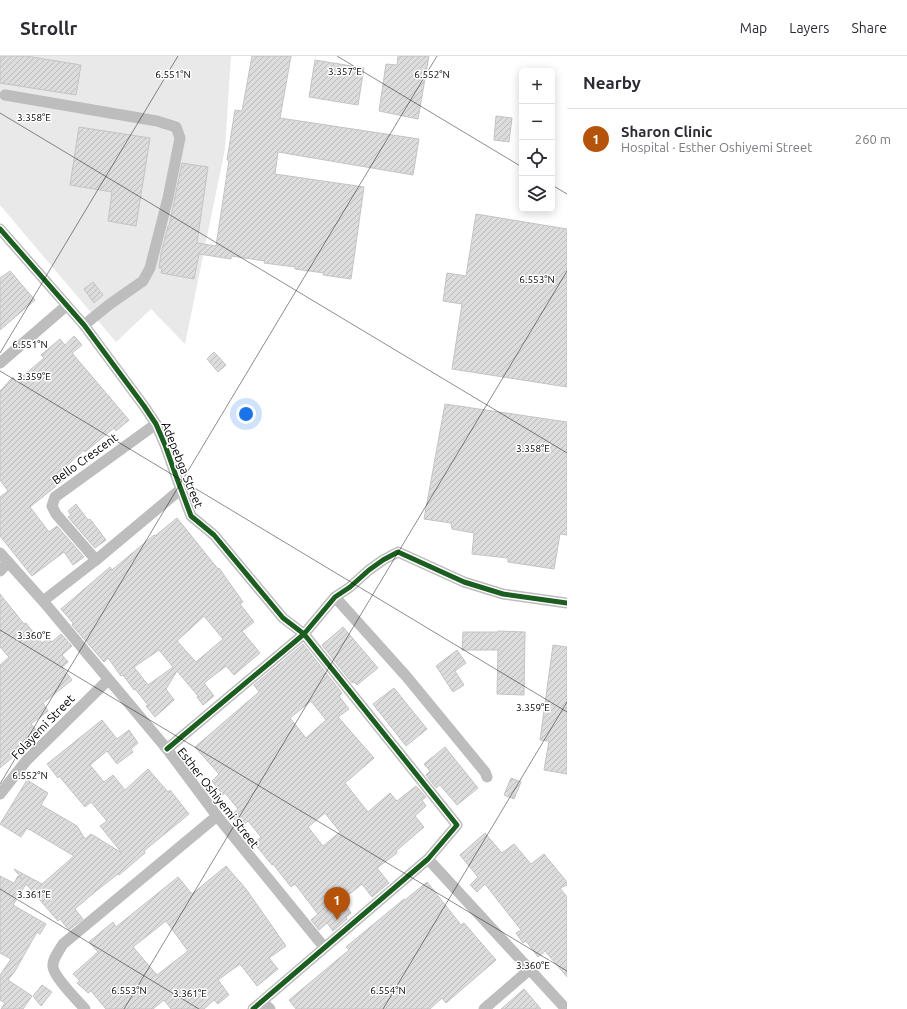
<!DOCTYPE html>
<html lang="en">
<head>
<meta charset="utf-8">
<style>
	:root { --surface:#fff; --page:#f7f7f7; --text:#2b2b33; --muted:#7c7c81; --line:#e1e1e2; --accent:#b45309 }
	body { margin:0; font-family:Ubuntu,sans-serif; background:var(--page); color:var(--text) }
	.controls { position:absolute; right:12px; top:12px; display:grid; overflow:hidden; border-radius:6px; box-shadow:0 2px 10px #0003 }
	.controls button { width:36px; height:36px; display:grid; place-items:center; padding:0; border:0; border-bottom:1px solid var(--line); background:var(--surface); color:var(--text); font:20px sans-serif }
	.you { position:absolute; left:246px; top:358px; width:14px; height:14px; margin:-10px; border:3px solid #fff; border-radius:50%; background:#1a73e8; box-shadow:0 0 0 6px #1a73e833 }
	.badge { display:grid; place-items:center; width:26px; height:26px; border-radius:50%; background:var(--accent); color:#fff; font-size:13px; font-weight:700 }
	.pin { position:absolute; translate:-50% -33px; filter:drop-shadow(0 1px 2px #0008) }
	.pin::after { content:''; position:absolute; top:21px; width:14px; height:12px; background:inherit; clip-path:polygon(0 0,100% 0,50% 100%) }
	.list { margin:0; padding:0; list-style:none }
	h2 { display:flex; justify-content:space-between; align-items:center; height:52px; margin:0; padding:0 16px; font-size:17px }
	h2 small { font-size:13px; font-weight:400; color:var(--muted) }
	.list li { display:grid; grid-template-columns:26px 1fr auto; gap:12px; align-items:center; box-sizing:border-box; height:60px; padding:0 16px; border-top:1px solid var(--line) }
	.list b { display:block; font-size:15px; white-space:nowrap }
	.list p { margin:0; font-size:13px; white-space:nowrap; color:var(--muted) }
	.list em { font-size:13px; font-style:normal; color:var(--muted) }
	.icon { flex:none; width:22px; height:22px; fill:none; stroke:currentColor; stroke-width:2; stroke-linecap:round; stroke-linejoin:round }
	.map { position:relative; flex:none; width:567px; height:953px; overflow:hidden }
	header { display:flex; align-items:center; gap:24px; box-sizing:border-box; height:56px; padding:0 20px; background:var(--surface); border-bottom:1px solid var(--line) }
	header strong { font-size:19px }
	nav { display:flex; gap:22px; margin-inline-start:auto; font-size:14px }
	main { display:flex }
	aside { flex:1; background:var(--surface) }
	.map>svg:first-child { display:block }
</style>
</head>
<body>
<header>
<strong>Strollr</strong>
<nav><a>Map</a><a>Layers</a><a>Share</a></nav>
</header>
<main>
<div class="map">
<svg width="567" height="953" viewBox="0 0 567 953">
	<defs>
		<pattern id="building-hatch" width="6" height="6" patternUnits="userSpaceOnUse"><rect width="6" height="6" fill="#dcdcdc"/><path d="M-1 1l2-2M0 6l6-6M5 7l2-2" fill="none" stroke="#bbb"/></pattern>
	</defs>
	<rect width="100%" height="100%" fill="#fff"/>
	<!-- grass -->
	<polygon fill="#e9e9e9" points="0,0 231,0 225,93 185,288 151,253 116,286 0,149"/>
	<!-- building -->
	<g fill="url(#building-hatch)" stroke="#c4c4c4" fill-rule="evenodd">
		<polygon points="0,0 26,0 81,9 76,39 0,27"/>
		<polygon points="252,0 291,0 280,62 419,83 413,119 278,96 275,118 364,131 351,223 323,219 324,217 295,213 295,211 264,207 265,205 231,200 231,203 199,198 194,223 161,217 162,212 159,212 161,197 168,170 169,170 182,107 208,111 197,187 216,190 229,104 227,104 235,54 242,55"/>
		<polygon points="398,0 429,0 418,63 379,55 386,8 397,9"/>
		<polygon points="315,4 364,12 358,49 309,41"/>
		<polygon points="496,60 512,62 509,86 494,84"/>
		<polygon points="79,71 150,82 136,170 108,165 112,136 70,129"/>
		<polygon points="476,158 567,173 567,331 452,313 462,248 443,245 447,217 466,220"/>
		<polygon points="10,215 35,244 0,274 0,222"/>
		<polygon points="93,226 103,239 94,247 84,233"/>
		<polygon points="74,280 82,289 72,297 129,364 116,375 114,372 85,396 84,394 60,416 65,423 30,451 49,476 57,470 84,501 73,509 64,496 32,520 0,480 0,441 8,435 0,424 0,335 13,321 16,326 44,302 41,299 60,283 65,289"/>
		<polygon points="214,296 226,309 218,316 207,303"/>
		<polygon points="445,348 567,366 567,479 560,478 554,513 508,506 508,502 472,498 474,477 452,473 451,467 424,463"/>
		<polygon points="76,448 88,464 90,463 106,484 95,492 68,461 71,459 68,455"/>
		<path d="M177 462 218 513 219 512 243 546 240 548 254 566 242 575 260 597 234 619 226 610 204 627 214 640 203 649 197 641 198 640 177 615 166 633 174 644 155 661 146 650 148 649 135 633 134 634 123 619 121 620 108 602 104 606 72 569 73 567 61 553 110 511 112 514 154 479 155 480ZM204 560 223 583 196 606 177 585ZM159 594 173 611 148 629 134 611Z"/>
		<polygon points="0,538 24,568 26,567 42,587 49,582 52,586 61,578 72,590 62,599 68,606 62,611 72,624 43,647 48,655 31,668 38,676 25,687 27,689 0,712 0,609 9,601 0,591"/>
		<polygon points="343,571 378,612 357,629 354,626 352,627 322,589"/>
		<polygon points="498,575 525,576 524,639 497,638 498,594 462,594 463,576 498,576"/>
		<path d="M303 588 342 637 339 640 349 653 338 661 374 702 345 727 368 756 390 737 397 745 416 730 426 741 422 744 426 750 415 760 424 771 396 795 397 797 377 812 389 827 372 841 362 828 342 844 351 857 346 861 347 863 333 875 327 867 319 874 311 864 318 858 295 828 291 831 273 808 272 809 254 787 261 781 248 765 241 771 231 759 238 753 225 737 223 739 212 725 219 718 195 691 259 636 254 629ZM311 645 326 664 306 682 290 662ZM325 757 340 776 323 790 308 771Z"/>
		<polygon points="553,589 567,591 567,718 544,714 549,685 540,684"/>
		<polygon points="457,594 466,607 455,615 464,629 453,636 436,610"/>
		<polygon points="394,632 427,673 406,690 373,648"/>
		<polygon points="102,664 117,683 129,674 138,687 131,693 133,696 117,708 107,695 90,709 104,726 113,719 125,734 148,713 168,736 170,734 189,758 144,795 145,797 119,819 118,818 96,835 75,853 83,863 69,874 60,863 58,865 26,828 13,849 46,868 40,878 37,876 15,915 8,924 32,940 23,953 1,953 5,947 0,944 0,919 11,903 0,897 0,820 14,827 18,820 22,823 14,813 42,828 74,800 27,772 21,781 0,768 27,724 48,737 41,749 77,770 85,783 91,778 122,797 100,770 107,765 91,746 85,751 59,720 58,722 47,708"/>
		<polygon points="445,691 478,732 457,749 440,729 436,732 426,719 430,715 424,708"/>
		<polygon points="511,722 521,726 514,743 504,739"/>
		<polygon points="485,777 502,797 514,788 531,808 544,798 567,826 567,829 560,832 567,841 567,921 545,895 538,901 526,885 523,887 516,877 521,874 485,828 477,836 470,829 478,821 460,799"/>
		<path d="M226 810 246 833 286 890 269 902 278 913 257 930 240 908 218 924 229 939 218 948 214 944 204 953H171L164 944 153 953H106L91 935 88 937 77 927 80 925 73 918 98 896 89 886 113 866 116 871 178 821 192 838ZM166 865 188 895 157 919 133 891Z"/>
		<polygon points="427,826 461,869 464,867 496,904 446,947 442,942 430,953 296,953 289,944 349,894 346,891 404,843 405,844"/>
		<polygon points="42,929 52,936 41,950 33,940"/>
		<polygon points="524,933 541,953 501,953"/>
	</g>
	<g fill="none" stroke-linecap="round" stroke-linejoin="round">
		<!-- minor -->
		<g stroke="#bdbdbd" stroke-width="11">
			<polyline points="5,39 157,65 176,71 180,82 168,142 150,212 143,225 110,248 84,269"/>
			<polyline points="0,173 84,269 144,350 156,368 165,389 176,420 191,460 214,479 283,562 304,578 335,541 350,531 369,514 383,504 398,496 464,526 503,538 567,547"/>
			<polyline points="0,307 66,250"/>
			<polyline points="0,497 43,545 167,693 217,760 324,891"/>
			<polyline points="96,504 56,458 52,450 55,441 156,368"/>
			<polyline points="0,515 8,506"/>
			<polyline points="335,541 406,620 485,716 487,721"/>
			<polyline points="43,545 96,504 181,433"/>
			<polyline points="167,693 304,578 457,769 428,803 253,953"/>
			<polyline points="0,738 26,705 108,624"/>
			<polyline points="428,803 566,953"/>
			<polyline points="262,946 270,953"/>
			<path d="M85 953C78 945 54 921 53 911 52 903 59 895 63 888L217 760"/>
			<polyline points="484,953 529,914"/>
		</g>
		<!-- cycleway casing -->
		<g stroke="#fff" stroke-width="8">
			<g id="cycleway">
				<polyline points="0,173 84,269 144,350 156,368 165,389 176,420 191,460 214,479 283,562 304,578 335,541 350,531 369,514 383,504 398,496 464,526 503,538 567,547"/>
				<polyline points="167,693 304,578 457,769 428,803 253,953"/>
			</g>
		</g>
		<!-- cycleway -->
		<use href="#cycleway" stroke="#1b5e20" stroke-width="5"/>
	</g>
	<!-- ticks -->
	<path fill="none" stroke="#000" stroke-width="1" stroke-opacity="0.45" d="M337 0 522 111M0 57 567 397M552 129 567 138M0 297 178 0M0 315 567 656M0 574 567 915M0 728 437 0M0 833 199 953M124 953 567 215M383 953 567 646"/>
	<g text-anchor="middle" stroke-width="3" stroke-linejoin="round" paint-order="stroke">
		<!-- street labels -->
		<g font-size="12" fill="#000" stroke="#fff">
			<text transform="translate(85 403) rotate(-36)" y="4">Bello Crescent</text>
			<text transform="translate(182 409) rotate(68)" y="4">Adepebga Street</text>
			<text transform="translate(43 671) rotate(-46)" y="4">Folayemi Street</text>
			<text transform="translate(218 742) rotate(52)" y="4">Esther Oshiyemi Street</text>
		</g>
	</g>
	<g font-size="10" text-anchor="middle" fill="#000" stroke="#fff" stroke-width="3" stroke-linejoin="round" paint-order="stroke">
		<text x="345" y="19">3.357°E</text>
		<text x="173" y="22">6.551°N</text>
		<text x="432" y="22">6.552°N</text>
		<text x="34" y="65">3.358°E</text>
		<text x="537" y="227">6.553°N</text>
		<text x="30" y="292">6.551°N</text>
		<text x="34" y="324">3.359°E</text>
		<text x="533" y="396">3.358°E</text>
		<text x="34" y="583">3.360°E</text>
		<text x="533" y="655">3.359°E</text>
		<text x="30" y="723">6.552°N</text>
		<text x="34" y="842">3.361°E</text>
		<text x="533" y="913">3.360°E</text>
		<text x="129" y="938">6.553°N</text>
		<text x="388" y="938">6.554°N</text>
		<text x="190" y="941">3.361°E</text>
	</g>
</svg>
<div class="controls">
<button>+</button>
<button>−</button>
<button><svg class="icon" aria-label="locate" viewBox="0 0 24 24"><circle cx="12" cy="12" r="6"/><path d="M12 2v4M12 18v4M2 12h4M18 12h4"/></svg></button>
<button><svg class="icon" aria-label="layers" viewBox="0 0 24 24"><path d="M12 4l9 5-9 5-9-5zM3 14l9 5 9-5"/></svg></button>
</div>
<div class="you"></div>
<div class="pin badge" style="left:337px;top:864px">1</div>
</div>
<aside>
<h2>Nearby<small></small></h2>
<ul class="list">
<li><span class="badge">1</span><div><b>Sharon Clinic</b><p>Hospital · Esther Oshiyemi Street</p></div><em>260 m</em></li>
</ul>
</aside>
</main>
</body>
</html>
